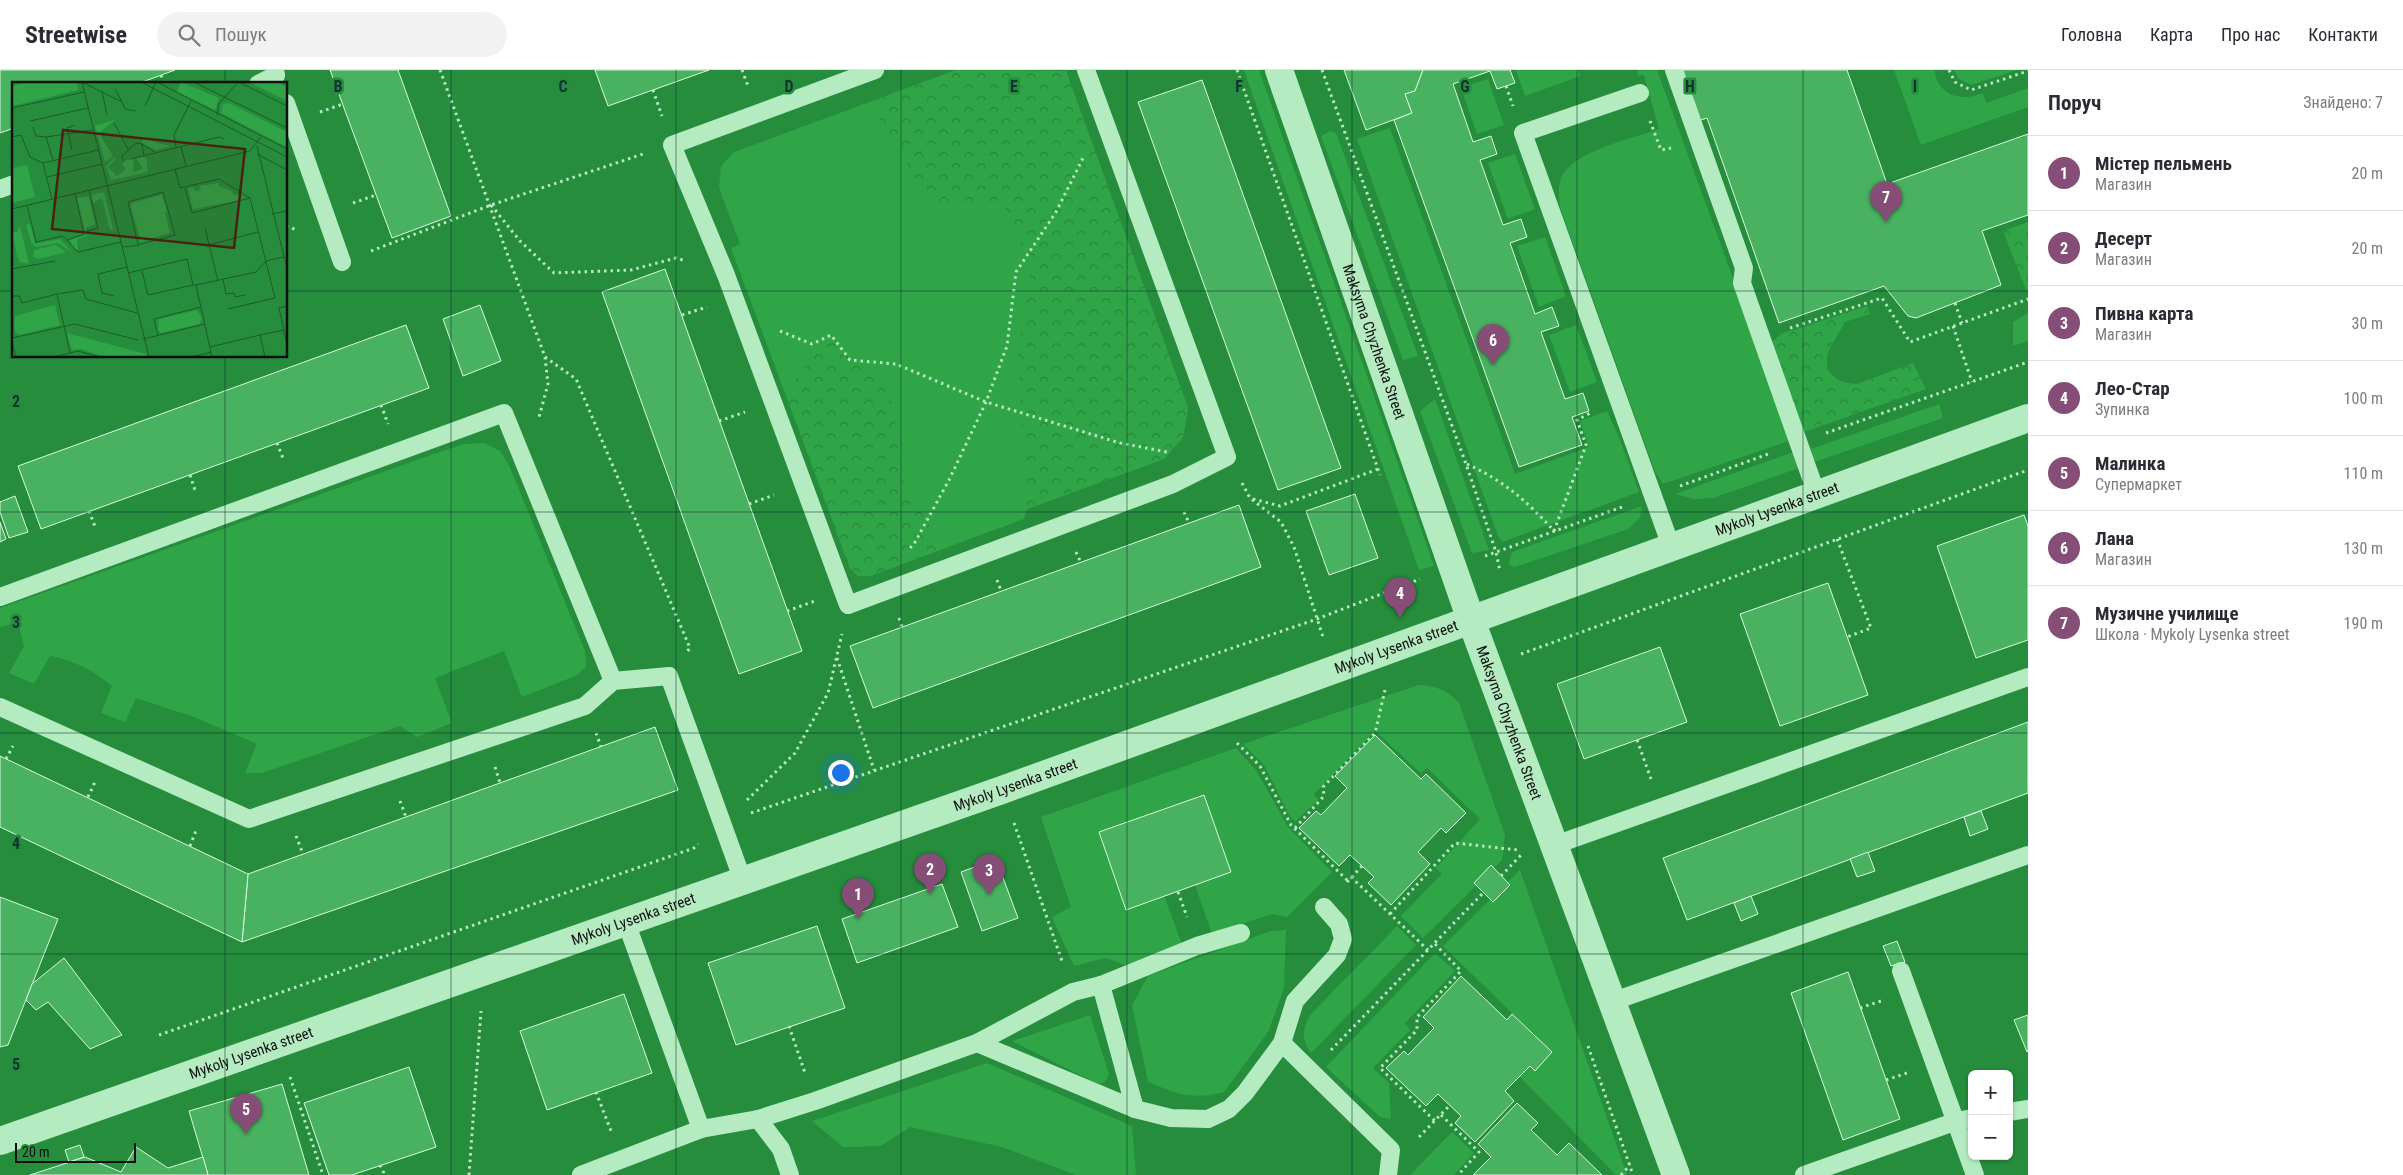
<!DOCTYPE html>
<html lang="uk">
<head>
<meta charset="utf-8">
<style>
	:root { --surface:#fff; --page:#f2f2f3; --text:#2b2b33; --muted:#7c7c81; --line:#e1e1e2; --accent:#864e76 }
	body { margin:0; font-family:"Roboto Condensed",sans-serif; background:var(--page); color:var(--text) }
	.controls { position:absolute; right:15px; bottom:15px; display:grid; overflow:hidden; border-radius:8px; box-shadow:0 1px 4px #0004 }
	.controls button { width:45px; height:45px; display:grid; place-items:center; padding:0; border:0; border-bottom:1px solid var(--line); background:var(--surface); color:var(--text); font:25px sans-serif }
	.scale { position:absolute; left:15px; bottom:12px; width:121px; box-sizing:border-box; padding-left:5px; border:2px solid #111; border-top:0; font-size:14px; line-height:18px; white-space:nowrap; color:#111; -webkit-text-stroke:4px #258d3c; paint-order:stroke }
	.you { position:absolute; left:840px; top:702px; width:18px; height:18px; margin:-12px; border:4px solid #fff; border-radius:50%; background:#1a73e8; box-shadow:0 0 0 8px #1a73e833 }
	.badge { display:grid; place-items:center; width:32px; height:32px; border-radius:50%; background:var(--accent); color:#fff; font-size:16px; font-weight:700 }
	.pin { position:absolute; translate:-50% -41px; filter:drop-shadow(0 1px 2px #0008) }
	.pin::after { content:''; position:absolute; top:26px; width:18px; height:15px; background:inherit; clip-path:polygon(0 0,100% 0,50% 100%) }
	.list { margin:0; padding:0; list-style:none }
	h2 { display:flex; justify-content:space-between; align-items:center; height:65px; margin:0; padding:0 20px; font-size:21px }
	h2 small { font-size:16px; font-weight:400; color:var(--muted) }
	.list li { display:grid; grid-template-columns:32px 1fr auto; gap:15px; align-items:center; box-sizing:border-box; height:75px; padding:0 20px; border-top:1px solid var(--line) }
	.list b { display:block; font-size:19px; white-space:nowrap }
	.list p { margin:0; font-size:16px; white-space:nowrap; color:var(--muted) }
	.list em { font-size:16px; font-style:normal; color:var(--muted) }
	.icon { flex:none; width:28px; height:28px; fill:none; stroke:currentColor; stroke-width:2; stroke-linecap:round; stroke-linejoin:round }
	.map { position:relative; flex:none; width:2028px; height:1105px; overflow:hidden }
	header { display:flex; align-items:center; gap:30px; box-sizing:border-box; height:70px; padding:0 25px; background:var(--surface); border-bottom:1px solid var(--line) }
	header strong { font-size:24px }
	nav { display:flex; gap:28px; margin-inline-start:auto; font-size:18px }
	.search { width:350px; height:45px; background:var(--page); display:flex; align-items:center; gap:12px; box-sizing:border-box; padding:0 18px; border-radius:28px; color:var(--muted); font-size:19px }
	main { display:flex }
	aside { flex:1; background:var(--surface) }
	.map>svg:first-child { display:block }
</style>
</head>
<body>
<header>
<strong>Streetwise</strong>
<div class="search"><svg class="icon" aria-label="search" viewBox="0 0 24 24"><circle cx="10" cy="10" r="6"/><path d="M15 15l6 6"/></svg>Пошук</div>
<nav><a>Головна</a><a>Карта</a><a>Про нас</a><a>Контакти</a></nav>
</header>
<main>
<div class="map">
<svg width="2028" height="1105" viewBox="0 0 2028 1105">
	<defs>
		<pattern id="forest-crowns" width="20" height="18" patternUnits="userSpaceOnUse" patternTransform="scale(1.25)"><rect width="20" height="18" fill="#2fa548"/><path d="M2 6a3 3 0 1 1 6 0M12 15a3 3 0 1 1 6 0" fill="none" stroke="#27853b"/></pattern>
	</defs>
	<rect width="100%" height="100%" fill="#258d3c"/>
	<!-- green -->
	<g fill="#2fa548">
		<polygon points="956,0 1066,1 1188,338 1183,367 1164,389 1027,439 1024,449 870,506 858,506 850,498 731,178 740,174 719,118 721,96 734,82"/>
		<polygon points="1244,0 1259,0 1434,496 1419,500"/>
		<polygon points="1516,0 1578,0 1580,6 1525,26"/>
		<path d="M1637 0H1657L1792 370 1663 414 1655 402 1560 137C1559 127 1557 116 1562 106 1576 80 1632 69 1659 59L1644 5 1638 6Z"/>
		<path d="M1894 0H1934C1939 26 1960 32 1983 23L1986 33 2028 18V37L1921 75Z"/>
		<polygon points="1954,0 2017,0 1971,15 1959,9"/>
		<polygon points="1488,9 1504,55 1477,64 1461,18"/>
		<polygon points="1390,58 1515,404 1589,377 1580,351 1607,341 1620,370 1639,422 1502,472 1498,466 1357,69"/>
		<polygon points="1330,61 1336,63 1418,286 1403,290 1321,66"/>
		<polygon points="1515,84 1535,139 1508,149 1488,93"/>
		<polygon points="1545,167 1566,226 1539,237 1517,176"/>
		<polygon points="2028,243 2028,271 2013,276 2013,252"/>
		<polygon points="1576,255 1597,312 1570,322 1549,265"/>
		<polygon points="1435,329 1489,480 1472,483 1420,341"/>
		<polygon points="1939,334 1943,348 1814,392 1811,379"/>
		<path d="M485 373 500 381 509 395 585 581 586 596 578 605 522 627 504 581 435 608 452 653 417 667 400 656 262 703H245L257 674 194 647 136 628 125 652 101 643 112 616C94 601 74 590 50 586L34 614 9 603 24 576 18 553 0 557V538L448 379 465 374Z"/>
		<polygon points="1796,381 1802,397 1713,428 1694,429 1675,424"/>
		<polygon points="1642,436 1640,447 1628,459 1515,497 1508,495 1512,482"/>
		<path d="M1419 615C1437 616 1447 620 1459 633L1505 765 1502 790 1423 868 1401 846 1442 804 1436 798 1480 749 1427 698 1421 703 1375 661 1314 724 1318 730 1295 752 1289 745 1264 695 1243 674Z"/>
		<polygon points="1236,678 1256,700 1288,757 1332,802 1287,847 1272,844 1212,864 1195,815 1231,802 1204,725 1126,840 1164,826 1182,874 1125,895 1105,888 1074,896 1052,847 1071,837 1041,747"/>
		<polygon points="1520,800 1627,1105 1616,1105 1519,1006 1530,996 1535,1000 1552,982 1443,876"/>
		<path d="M1397 856 1416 875 1311 983C1301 969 1302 958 1311 944Z"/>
		<path d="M1286 860 1284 919 1268 962 1224 1022C1190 1030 1180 1025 1148 1012L1132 935 1148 906 1271 861Z"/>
		<polygon points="1435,883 1455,901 1405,953 1410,960 1373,998 1389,1013 1391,1046 1390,1049 1380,1047 1326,997"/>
		<polygon points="1090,945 1109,1004 1105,1012 1098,1014 1012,971"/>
		<polygon points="987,993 1132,1056 1136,1105 1076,1105 1002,1077 910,1057 881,1076 843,1077 812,1051"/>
		<polygon points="1452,1062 1474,1083 1454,1105 1410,1105"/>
	</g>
	<!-- forest -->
	<g fill="url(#forest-crowns)">
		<polygon points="956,0 1066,1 1188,338 1183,367 1164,389 1027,439 1018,284 1031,196 1003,133 932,136 870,32"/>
		<polygon points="2028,152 2028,219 2026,220 2003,161"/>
		<path d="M1867 236 1870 244 1845 252C1840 263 1829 276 1827 287 1824 306 1842 314 1857 314L1913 293 1926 319 1801 363 1770 274 1781 264Z"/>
		<polygon points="831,265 868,290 893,335 903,411 943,479 870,506 858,506 850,498 788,330 796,307"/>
	</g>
	<!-- building -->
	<g fill="#49b260" stroke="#d9f8e0">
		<polygon points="0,0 175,0 137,14 14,14 14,58 0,63"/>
		<polygon points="330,0 398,0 451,146 392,168"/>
		<polygon points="595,0 709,0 608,36"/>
		<polygon points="1344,0 1423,0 1415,21 1405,24 1412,43 1366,60"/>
		<polygon points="1423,0 1510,0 1515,13 1497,19 1490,1 1453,14 1473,72 1491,66 1497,84 1480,90 1503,155 1521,149 1527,167 1510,173 1535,244 1552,237 1559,256 1541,262 1565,329 1583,323 1589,341 1572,347 1582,375 1519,397 1394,50 1412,43 1405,24 1415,21"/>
		<polygon points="1680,0 1847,0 1887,114 2028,64 2028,145 1982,161 2001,215 1916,248 1908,246 1884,216 1779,253 1707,48 1698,51"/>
		<polygon points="1202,10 1341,398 1278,420 1138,32"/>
		<polygon points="665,199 802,581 739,604 602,222"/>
		<polygon points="480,235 501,291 463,306 443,249"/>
		<polygon points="406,255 429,318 41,459 18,396"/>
		<polygon points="1355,424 1378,488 1329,505 1306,441"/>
		<polygon points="15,426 28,462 9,468 0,442 0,432"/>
		<polygon points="1239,435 1261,497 873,638 850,576"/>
		<polygon points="2024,445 2028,456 2028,570 1976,588 1937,476"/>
		<polygon points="0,452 6,469 0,472"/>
		<polygon points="1828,513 1868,625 1780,656 1740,544"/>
		<polygon points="1660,577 1687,652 1584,689 1557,614"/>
		<polygon points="2028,652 2028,723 1687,850 1663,788"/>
		<polygon points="655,657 678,720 242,872 248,804"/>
		<polygon points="1375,665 1421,709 1426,704 1466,743 1446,763 1441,758 1418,782 1430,794 1391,835 1368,813 1374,807 1350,785 1339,796 1299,758 1316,741 1321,745 1347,718 1335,706"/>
		<polygon points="0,686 248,804 242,872 0,757"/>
		<polygon points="1204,725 1231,802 1126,840 1099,762"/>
		<polygon points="1981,741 1988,759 1970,766 1964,747"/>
		<polygon points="1868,782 1875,801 1857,807 1850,789"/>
		<polygon points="996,789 1018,848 982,861 961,802"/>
		<polygon points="1491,795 1510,815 1493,832 1474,813"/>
		<polygon points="942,814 958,857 857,893 842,849"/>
		<polygon points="1751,826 1758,844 1741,851 1734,833"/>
		<polygon points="0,827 58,849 8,975 0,977"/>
		<polygon points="817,856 845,938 736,975 708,893"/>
		<polygon points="1897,871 1905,892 1891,896 1883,876"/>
		<polygon points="64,888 122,965 90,979 48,932 36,940 26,930 32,914"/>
		<polygon points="1848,902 1900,1049 1843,1070 1791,923"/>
		<polygon points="1461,906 1507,950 1512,944 1552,982 1535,1001 1530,996 1505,1021 1514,1031 1475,1072 1455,1053 1461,1046 1438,1024 1426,1036 1386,998 1404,981 1408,985 1434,958 1423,947"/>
		<polygon points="624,924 652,1003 547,1040 520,961"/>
		<polygon points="2028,945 2028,981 2027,982 2014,950"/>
		<polygon points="409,997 436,1077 352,1105 329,1105 304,1033"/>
		<polygon points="282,1014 309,1105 208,1105 189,1041"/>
		<polygon points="1517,1033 1538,1053 1531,1060 1557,1085 1569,1073 1602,1105 1473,1105 1491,1087 1478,1074"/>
		<polygon points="80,1075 84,1087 69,1092 65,1080"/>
		<polygon points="136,1077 168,1098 203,1087 208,1105 30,1105 85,1087 121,1102"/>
	</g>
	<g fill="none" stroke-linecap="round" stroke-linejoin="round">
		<!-- path -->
		<g stroke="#b5ebc0" stroke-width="3" stroke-dasharray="2.5 4" stroke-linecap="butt">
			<polyline points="440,0 545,287 548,314 539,347"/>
			<polyline points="742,0 748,16"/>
			<polyline points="1237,0 1380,405"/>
			<polyline points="1322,0 1466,394 1496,482 1500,501"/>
			<polyline points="1949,0 1955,12 1971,20 2028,1"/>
			<polyline points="161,5 164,14"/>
			<polyline points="1506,16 1513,36"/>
			<polyline points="653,20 662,46"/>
			<polyline points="320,42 343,34"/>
			<polyline points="1650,51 1661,80 1671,78"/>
			<polyline points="353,133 376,125"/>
			<polyline points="491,135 520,171 554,203 631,200 676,188 686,191"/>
			<polyline points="286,156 297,160"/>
			<polyline points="371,181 491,135 643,84"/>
			<polyline points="1955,233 1962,253"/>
			<polyline points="682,245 707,237"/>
			<polyline points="1953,256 1972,312"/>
			<polyline points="1790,258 1882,228 1910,272 2028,229"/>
			<polyline points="780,261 812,274 831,265 850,290 896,294 986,332 1120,373 1167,382"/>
			<polyline points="545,287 576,309 690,578 686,583"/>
			<polyline points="381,335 388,354"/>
			<polyline points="719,351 745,342"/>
			<polyline points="1826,363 2028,292"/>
			<polyline points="277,373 284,391"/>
			<path d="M1467 394C1504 411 1527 431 1554 461L1586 375 1577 350 1592 342"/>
			<polyline points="190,405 196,423"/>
			<polyline points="1242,413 1250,428 1281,452 1294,477 1323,567"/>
			<polyline points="1680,416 1771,383"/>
			<polyline points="1253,429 1280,436 1378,399"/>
			<polyline points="749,434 774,425"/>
			<polyline points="89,441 96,459"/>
			<polyline points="1184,442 1189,453"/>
			<polyline points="1837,469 1871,558 1847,567"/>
			<polyline points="910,478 914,474 949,410 986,332 1007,276 1016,202 1056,142 1084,86"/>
			<polyline points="1076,482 1081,493"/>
			<polyline points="1485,486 1625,436"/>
			<polyline points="997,510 1001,521"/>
			<polyline points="787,541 815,531"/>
			<polyline points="899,548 902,557"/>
			<polyline points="1521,584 2028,400"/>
			<polyline points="837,588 874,700"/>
			<polyline points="596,663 601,677"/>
			<polyline points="1637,670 1651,709"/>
			<polyline points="1237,673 1260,696 1291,755 1348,811"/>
			<polyline points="6,689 13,676"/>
			<polyline points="495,697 500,713"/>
			<polyline points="88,727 95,712"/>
			<polyline points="747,730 795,683 828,623 842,564"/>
			<polyline points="400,731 406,747"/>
			<polyline points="751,743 1317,549 1420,509"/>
			<polyline points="1014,753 1063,894"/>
			<polyline points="1295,758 1324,726 1323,717 1375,663 1385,620"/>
			<polyline points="296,766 303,784"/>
			<polyline points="190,776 197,758"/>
			<polyline points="1501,806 1521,785"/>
			<polyline points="1351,807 1428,880"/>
			<polyline points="1347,812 1362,796"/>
			<polyline points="1178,822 1187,847"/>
			<polyline points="1390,844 1455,773 1518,780"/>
			<polyline points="1435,874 1461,901 1417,947 1417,960 1380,998 1435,1051"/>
			<polyline points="1860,938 1881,931"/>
			<polyline points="789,956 805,1003"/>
			<polyline points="159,965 694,778 698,774"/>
			<polyline points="1588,976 1633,1105"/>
			<polyline points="1331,980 1483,823"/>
			<polyline points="290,1007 323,1105"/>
			<polyline points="1886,1010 1907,1003"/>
			<polyline points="596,1022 611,1061"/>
			<polyline points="1441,1045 1479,1082 1458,1105"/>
			<polyline points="1419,1067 1450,1035"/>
			<polyline points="380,1095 385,1105"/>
			<polyline points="469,1105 481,941"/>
			<polyline points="1621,1105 1630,1095"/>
		</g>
		<!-- service -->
		<g stroke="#b5ebc0" stroke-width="18">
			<polyline points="875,0 672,75 726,205 848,535 1173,414 1227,387 1086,0"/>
			<polyline points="1674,0 1744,198 1742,213 1817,425"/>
			<polyline points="258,14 276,5 275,0"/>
			<polyline points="1640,23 1523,63 1672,479"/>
			<polyline points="286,33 342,192"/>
			<polyline points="0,119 14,114"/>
			<polyline points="0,527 504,343 613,611"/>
			<polyline points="0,637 249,749 585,636 613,611 669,606 743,811"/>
			<polyline points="1555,775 2028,607"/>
			<polyline points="626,852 701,1059"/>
			<polyline points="1901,901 1975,1105"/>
			<polyline points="1101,915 1135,1039 1171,1048 1208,1049 1229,1039 1245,1023 1282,973 1295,931 1337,885 1343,869 1339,854 1324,837"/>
			<polyline points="1614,931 2028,785"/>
			<polyline points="977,973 1135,1039"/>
			<polyline points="1282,973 1391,1080 1388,1105"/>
			<polyline points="2009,1042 2028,1039"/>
			<polyline points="758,1049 781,1079 790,1105"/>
			<polyline points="581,1105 701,1059 758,1049 815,1031 977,973 1073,922 1101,915 1197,876 1241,863"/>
			<polyline points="1804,1105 1957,1051 1972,1048"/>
		</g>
		<!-- tertiary -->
		<g stroke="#b5ebc0" stroke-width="28">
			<path id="s1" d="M1279 0 1471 550 1676 1105"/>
			<path id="s2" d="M0 1071 1002 720 2028 348"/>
		</g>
	</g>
	<!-- grid -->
	<path fill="none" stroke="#103432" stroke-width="1" stroke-opacity="0.55" d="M225 0V14M451 0V1105M676 0V1105M901 0V1105M1127 0V1105M1352 0V1105M1577 0V1105M1803 0V1105M0 221H14M286 221H2028M225 286V1105M0 442H2028M0 663H2028M0 884H2028"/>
	<g text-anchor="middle" stroke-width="5" stroke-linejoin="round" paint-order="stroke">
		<!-- street labels -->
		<g font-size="15" fill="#111" stroke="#258d3c">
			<text dy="5" stroke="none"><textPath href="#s1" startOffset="288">Maksyma Chyzhenka Street</textPath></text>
			<text dy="5" stroke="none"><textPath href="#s2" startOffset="1886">Mykoly Lysenka street</textPath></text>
			<text dy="5" stroke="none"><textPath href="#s2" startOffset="1481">Mykoly Lysenka street</textPath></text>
			<text dy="5" stroke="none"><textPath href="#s1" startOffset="692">Maksyma Chyzhenka Street</textPath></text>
			<text dy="5" stroke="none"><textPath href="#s2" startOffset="1076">Mykoly Lysenka street</textPath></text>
			<text dy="5" stroke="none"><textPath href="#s2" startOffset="671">Mykoly Lysenka street</textPath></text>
			<text dy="5" stroke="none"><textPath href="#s2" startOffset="266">Mykoly Lysenka street</textPath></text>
		</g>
	</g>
	<!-- overview -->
	<g transform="translate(12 12)">
		<rect width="275" height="275" fill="#258d3c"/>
		<path d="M169 0 207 16 203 28 165 10ZM237 0H265L275 5V19ZM217 21 275 50V65L209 31 211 22ZM104 37 87 51 101 74 93 80 83 44ZM131 54 142 60 159 64 143 68 130 61ZM103 75 104 77 96 85 105 94 114 87 110 82 115 78 122 77 121 90 131 87 124 77 130 75 134 76 136 90 99 98 94 84ZM207 101 206 104 219 108 222 113 227 112 226 117 229 118 181 127 176 107 181 105 183 109 189 108 188 104ZM92 110 101 147 98 148 90 116 81 121 79 113ZM149 113 158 151 129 159 119 122ZM77 114 83 142 74 146 75 154 65 157 66 168 60 165 58 158 74 153 65 116ZM18 141 23 162 48 157 60 170 46 161 24 165 20 162 14 143ZM44 163 54 170 27 177 21 175 22 168ZM43 223 48 243 8 253 3 250V234ZM185 228 190 237 187 242 149 251 146 248 147 237ZM55 251 134 272 135 275H92L69 267 60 268Z" fill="#2fa548"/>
		<path d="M15 0H65L66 8 0 24V4ZM15 83 23 115 0 121V86ZM150 113 155 129 150 135 142 115ZM134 117 131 139 133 145H140L144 155 129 159 119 125 121 121ZM8 144 17 182 8 180 5 174 0 150H5Z" fill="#2fa548"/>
		<path fill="none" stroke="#1d5b2b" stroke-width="1" d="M70 0 137 275M70 0 110 20 103 7M129 0 275 75M145 0 275 67M182 0 275 46M227 0 275 24M90 9 95 33M213 15 226 0M110 20 113 27 124 29M133 24 144 0M0 26 72 10M205 33 207 21 213 15M18 39 76 26M102 41 116 67M21 45 24 54 34 55M0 55 9 53 18 75 31 81M130 62 143 70M245 64 275 187M164 65 162 53 179 19M169 65 174 84M60 68 55 46 63 43M245 72 275 88M119 77 207 55 212 57M41 78 34 55 81 48M111 79 110 74 124 61 130 62 132 74M163 87 168 106 207 97 238 116 263 216 216 227M35 95 90 82M173 106 180 131 238 116M40 117 31 81 86 68M15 123 24 160 51 154 66 170 109 160M0 127 238 69 249 55M260 132 275 129M193 146 197 163M75 149 86 146 77 108M55 158 72 152 63 111M110 165 122 164 163 153 151 110 116 120 126 162M0 187 43 179M130 189 136 213 181 203M116 191 175 177 181 203H184L200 275M211 197 214 212 222 211 223 215 233 213M206 199 197 163 246 150M184 203 244 190 254 179 271 175M45 212 71 208 74 217 125 231M0 214H7L10 221 45 212 58 271 42 275M102 214 90 211 86 192 115 185M275 224 267 226 275 262M146 253 142 237 189 225M248 253 272 248M0 256 63 242 126 258M131 257 193 242M0 260 4 275M198 265 248 253 253 275M58 271 66 269 88 275M180 275 199 270"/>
		<path fill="#472310" fill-opacity="0.15" stroke="#472310" stroke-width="2.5" d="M51 48 233 67 222 166 40 147Z"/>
		<rect width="275" height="275" fill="none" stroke="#111" stroke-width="2.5"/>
	</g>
	<g font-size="16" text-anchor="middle" font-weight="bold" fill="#103432" stroke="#258d3c" stroke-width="5" stroke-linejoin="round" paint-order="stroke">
		<text x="338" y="22">B</text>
		<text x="563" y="22">C</text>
		<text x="789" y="22">D</text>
		<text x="1014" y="22">E</text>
		<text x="1239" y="22">F</text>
		<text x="1465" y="22">G</text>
		<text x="1690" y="22">H</text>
		<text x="1915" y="22">I</text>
		<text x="16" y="337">2</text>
		<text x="16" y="558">3</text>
		<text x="16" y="779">4</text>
		<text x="16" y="1000">5</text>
	</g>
</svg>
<div class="controls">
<button>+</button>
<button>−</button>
</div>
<div class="scale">20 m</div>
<div class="you"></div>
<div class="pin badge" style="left:858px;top:849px">1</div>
<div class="pin badge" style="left:930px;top:824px">2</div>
<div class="pin badge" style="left:989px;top:825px">3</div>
<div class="pin badge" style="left:1400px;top:548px">4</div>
<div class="pin badge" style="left:246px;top:1064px">5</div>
<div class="pin badge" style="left:1493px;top:295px">6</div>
<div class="pin badge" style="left:1886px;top:152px">7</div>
</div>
<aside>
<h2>Поруч<small>Знайдено: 7</small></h2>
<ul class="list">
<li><span class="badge">1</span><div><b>Містер пельмень</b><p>Магазин</p></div><em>20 m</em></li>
<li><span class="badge">2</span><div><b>Десерт</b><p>Магазин</p></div><em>20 m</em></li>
<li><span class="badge">3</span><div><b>Пивна карта</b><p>Магазин</p></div><em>30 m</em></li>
<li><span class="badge">4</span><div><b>Лео-Стар</b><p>Зупинка</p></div><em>100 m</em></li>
<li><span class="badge">5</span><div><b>Малинка</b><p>Супермаркет</p></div><em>110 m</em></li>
<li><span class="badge">6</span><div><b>Лана</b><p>Магазин</p></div><em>130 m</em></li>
<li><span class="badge">7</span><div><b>Музичне училище</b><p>Школа · Mykoly Lysenka street</p></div><em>190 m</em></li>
</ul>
</aside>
</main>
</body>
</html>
